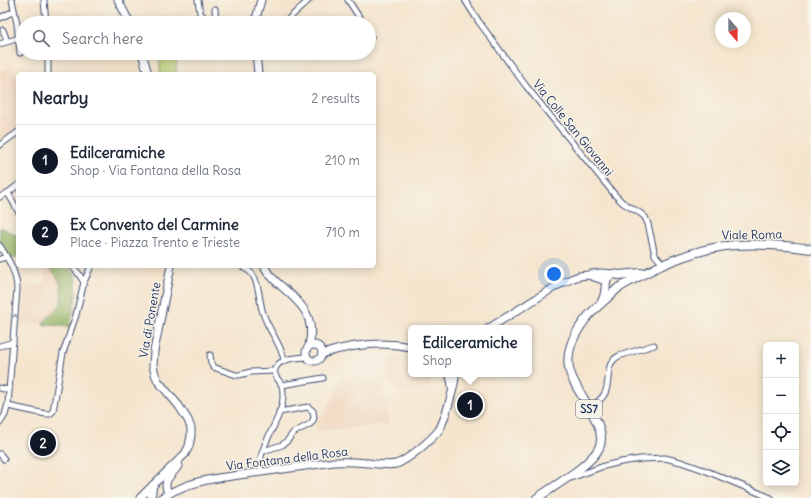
<!DOCTYPE html>
<html lang="en">
<head>
<meta charset="utf-8">
<style>
	:root { --surface:#fff; --page:#f6f6f7; --text:#1f2937; --muted:#747a83; --line:#e0e1e3; --accent:#111827 }
	body { margin:0; font-family:Delius,sans-serif; background:var(--page); color:var(--text) }
	.controls { position:absolute; right:12px; bottom:12px; display:grid; overflow:hidden; border-radius:6px; box-shadow:0 2px 10px #0003 }
	.controls button { width:36px; height:36px; display:grid; place-items:center; padding:0; border:0; border-bottom:1px solid var(--line); background:var(--surface); color:var(--text); font:20px sans-serif }
	.compass { position:absolute; left:715px; top:12px; width:36px; height:36px; border-radius:50%; background:var(--surface); box-shadow:0 2px 10px #0003; rotate:159deg }
	.you { position:absolute; left:554px; top:274px; width:14px; height:14px; margin:-10px; border:3px solid #fff; border-radius:50%; background:#1a73e8; box-shadow:0 0 0 6px #1a73e833 }
	.badge { display:grid; place-items:center; width:26px; height:26px; border-radius:50%; background:var(--accent); color:#fff; font-size:13px; font-weight:700 }
	.pin { position:absolute; translate:-50% -50%; border:2px solid #fff; box-shadow:0 1px 4px #0006 }
	.popup { position:absolute; left:408px; top:325px; width:124px; height:52px; box-sizing:border-box; display:grid; place-content:center; border-radius:6px; background:var(--surface); filter:drop-shadow(0 1px 3px #0005); font-size:13px; white-space:nowrap; color:var(--muted) }
	.popup b { font-size:15px; color:var(--text) }
	.popup::after { content:''; position:absolute; left:50%; top:100%; margin-left:-8px; border:8px solid transparent; border-top-color:var(--surface) }
	.list { margin:0; padding:0; list-style:none }
	h2 { display:flex; justify-content:space-between; align-items:center; height:52px; margin:0; padding:0 16px; font-size:17px }
	h2 small { font-size:13px; font-weight:400; color:var(--muted) }
	.list li { display:grid; grid-template-columns:26px 1fr auto; gap:12px; align-items:center; box-sizing:border-box; height:72px; padding:0 16px; border-top:1px solid var(--line) }
	.list b { display:block; font-size:15px; white-space:nowrap }
	.list p { margin:0; font-size:13px; white-space:nowrap; color:var(--muted) }
	.list em { font-size:13px; font-style:normal; color:var(--muted) }
	.icon { flex:none; width:22px; height:22px; fill:none; stroke:currentColor; stroke-width:2; stroke-linecap:round; stroke-linejoin:round }
	.map { position:relative; flex:none; width:811px; height:498px; overflow:hidden }
	.search { position:absolute; background:var(--surface); box-shadow:0 2px 10px #0003; left:16px; top:16px; width:360px; height:44px; display:flex; align-items:center; gap:10px; box-sizing:border-box; padding:0 14px; border-radius:22px; color:var(--muted); font-size:15px }
	.panel { position:absolute; background:var(--surface); box-shadow:0 2px 10px #0003; left:16px; top:72px; width:360px; height:196px; border-radius:6px }
	.map>svg:first-child { display:block }
</style>
</head>
<body>
<div class="map">
<svg width="811" height="498" viewBox="0 0 811 498">
	<rect width="100%" height="100%" fill="#f7f3e8"/>
	<filter id="ink" filterUnits="userSpaceOnUse"><feTurbulence type="fractalNoise" baseFrequency=".025" numOctaves="2"/><feDisplacementMap in="SourceGraphic" scale="8" xChannelSelector="R" yChannelSelector="G"/><feConvolveMatrix kernelMatrix="1 2 1 2 8 2 1 2 1" color-interpolation-filters="sRGB"/></filter>
	<filter id="wash" filterUnits="userSpaceOnUse"><feTurbulence type="fractalNoise" baseFrequency=".012" numOctaves="4" result="noise"/><feDisplacementMap in="SourceGraphic" scale="16" xChannelSelector="R" yChannelSelector="G"/><feGaussianBlur stdDeviation="0.9" result="paint"/><feColorMatrix in="noise" values="0 0 0 0 0 0 0 0 0 0 0 0 0 0 0 0 0 1.4 0 .05"/><feComposite in="paint" operator="in"/></filter>
	<g filter="url(#wash)">
		<rect width="100%" height="100%" fill="#f5e5ce"/>
		<!-- built -->
		<g fill="#f0d5bc">
			<polygon points="13,67 18,77 18,129 3,140 0,138 0,69 4,70"/>
			<polygon points="45,267 49,267 58,278 62,288 62,303 42,324 21,323 22,285 44,285"/>
			<polygon points="392,357 402,357 411,360 411,374 429,374 431,376 430,387 406,393 399,392 393,388 386,373"/>
			<polygon points="343,377 357,377 367,379 381,387 386,400 388,424 317,431 316,419 321,419"/>
		</g>
		<!-- green -->
		<polygon fill="#bdd276" stroke="#6c806a" points="160,56 177,56 176,74 160,74"/>
		<!-- forest -->
		<g fill="#96b467" stroke="#587262">
			<polygon points="0,228 2,228 18,236 18,257 10,259 0,242"/>
			<path d="M37 266H68C70 268 72 271 74 273 80 286 73 314 69 327L42 324 61 304C62 284 62 282 49 267H45L38 268Z"/>
		</g>
	</g>
	<g filter="url(#ink)">
		<g fill="none" stroke-linecap="round" stroke-linejoin="round">
			<!-- minor casing -->
			<g stroke="#3c4a6f" stroke-width="7">
				<g id="minor">
					<polyline points="12,0 17,24 20,53"/>
					<polyline points="44,0 46,23"/>
					<polyline points="198,0 200,13 210,23"/>
					<polyline points="348,0 363,23"/>
					<polyline points="465,0 479,22 526,86 615,195 623,203 640,213 645,217 648,224 655,255 663,264"/>
					<polyline points="215,9 216,23"/>
					<polyline points="0,18 14,11"/>
					<polyline points="284,23 309,0"/>
					<polyline points="3,30 7,41"/>
					<polyline points="369,33 371,37"/>
					<polyline points="0,44 19,38"/>
					<polyline points="48,53 48,74"/>
					<polyline points="0,145 18,132"/>
					<polyline points="8,193 18,211"/>
					<polyline points="0,197 9,192 18,185"/>
					<path d="M0 246C8 259 17 273 17 289L8 404 5 415 0 423"/>
					<polyline points="0,259 6,257"/>
					<polyline points="72,266 78,273 84,282"/>
					<path d="M243 267C247 270 252 272 254 277 260 288 259 302 263 313 268 330 281 343 284 360"/>
					<polyline points="0,346 13,342"/>
					<polyline points="210,355 211,363 213,367 236,375 239,375 251,372 274,371"/>
					<polyline points="282,385 323,378"/>
					<polyline points="0,388 8,390"/>
					<polyline points="8,406 46,414 50,414 53,411 63,353 76,315 84,282 91,266"/>
					<path d="M589 408C595 404 602 400 605 393 611 381 604 363 619 356L654 345"/>
					<polyline points="263,451 282,445 287,441 293,433 310,424 312,422 314,418 313,411 308,407 279,412"/>
					<polyline points="0,454 4,459"/>
					<path d="M261 472C260 467 260 462 261 457 265 437 283 416 283 396 283 393 283 389 282 386 280 380 271 375 276 367 281 358 297 358 307 357"/>
					<polyline points="571,478 604,466 621,462 641,459 665,458 681,462 704,470 771,498"/>
				</g>
			</g>
			<!-- secondary casing -->
			<g stroke="#3c4a6f" stroke-width="9">
				<g id="secondary">
					<polyline points="118,0 130,23"/>
					<polyline points="255,23 258,11 261,0"/>
					<polyline points="142,53 148,74"/>
					<polyline points="256,53 258,74"/>
					<path d="M264 266C268 274 273 279 280 285 301 303 316 316 309 346"/>
					<polyline points="591,274 601,273 613,274"/>
					<polyline points="489,328 558,285 571,279 579,276 588,275 606,281"/>
					<circle cx="314" cy="353" r="8"/>
					<path d="M322 354C350 345 382 341 411 347"/>
					<polyline points="449,374 451,380 452,387"/>
					<path d="M168 493C162 479 171 477 178 466"/>
					<polyline points="140,498 153,485 185,454 189,446 191,436 191,428 188,420 179,406 158,381 155,374 153,366 154,351 171,266"/>
					<polyline points="151,498 153,485"/>
					<path d="M161 498C180 486 197 481 218 478L334 462C346 461 357 462 368 463 377 464 387 466 396 464 407 461 432 439 439 430 444 422 456 383 455 374"/>
				</g>
			</g>
			<!-- primary casing -->
			<g stroke="#3c4a6f" stroke-width="10">
				<g id="primary">
					<path d="M620 287C650 269 684 253 719 247 749 242 781 245 811 249"/>
					<path d="M602 302C603 299 605 296 605 292 607 284 603 278 613 274L619 275 640 273"/>
					<path d="M537 498C554 486 590 466 599 448 610 425 573 392 569 368 566 351 575 333 585 320 594 308 607 299 618 288"/>
				</g>
			</g>
			<!-- minor -->
			<use href="#minor" stroke="#fff" stroke-width="5"/>
			<!-- secondary -->
			<use href="#secondary" stroke="#fff" stroke-width="7"/>
			<!-- primary -->
			<use href="#primary" stroke="#fff" stroke-width="8"/>
		</g>
		<!-- one-way arrows -->
		<defs><path id="oneway-chevron" d="M-2-3.5L2.5 0L-2 3.5" fill="none" stroke-width="1.6" stroke-linecap="round" stroke-linejoin="round"/></defs>
		<use stroke="#8d97ae" href="#oneway-chevron" transform="translate(15 317) rotate(-85)"/>
	</g>
	<g text-anchor="middle" stroke-width="3" stroke-linejoin="round" paint-order="stroke">
		<!-- shield labels -->
		<rect fill="#f7f3e8" stroke="#5d6a87" stroke-width="1" x="576" y="400" width="26" height="18" rx="3"/>
		<g font-size="11" font-weight="bold" fill="#1b2f5e">
			<text x="589" y="413">SS7</text>
		</g>
		<!-- street labels -->
		<g font-size="12" fill="#1b2f5e" stroke="#f7f3e8">
			<text transform="translate(573 128) rotate(51)" y="4">Via Colle San Giovanni</text>
			<text transform="translate(752 235) rotate(-1)" y="4">Viale Roma</text>
			<text transform="translate(150 320) rotate(-80)" y="4">Via di Ponente</text>
			<text transform="translate(287 459) rotate(-7)" y="4">Via Fontana della Rosa</text>
		</g>
	</g>
</svg>
<div class="controls">
<button>+</button>
<button>−</button>
<button><svg class="icon" aria-label="locate" viewBox="0 0 24 24"><circle cx="12" cy="12" r="6"/><path d="M12 2v4M12 18v4M2 12h4M18 12h4"/></svg></button>
<button><svg class="icon" aria-label="layers" viewBox="0 0 24 24"><path d="M12 4l9 5-9 5-9-5zM3 14l9 5 9-5"/></svg></button>
</div>
<svg class="compass" viewBox="-18 -18 36 36"><path d="M0-13l5 13h-10z" fill="#e53935"/><path d="M0 13l5-13h-10z" fill="#747a83"/></svg>
<div class="you"></div>
<div class="pin badge" style="left:470px;top:405px">1</div>
<div class="popup"><b>Edilceramiche</b>Shop</div>
<div class="pin badge" style="left:43px;top:443px">2</div>
<div class="search"><svg class="icon" aria-label="search" viewBox="0 0 24 24"><circle cx="10" cy="10" r="6"/><path d="M15 15l6 6"/></svg>Search here</div>
<section class="panel">
<h2>Nearby<small>2 results</small></h2>
<ul class="list">
<li><span class="badge">1</span><div><b>Edilceramiche</b><p>Shop · Via Fontana della Rosa</p></div><em>210 m</em></li>
<li><span class="badge">2</span><div><b>Ex Convento del Carmine</b><p>Place · Piazza Trento e Trieste</p></div><em>710 m</em></li>
</ul>
</section>
</div>
</body>
</html>
